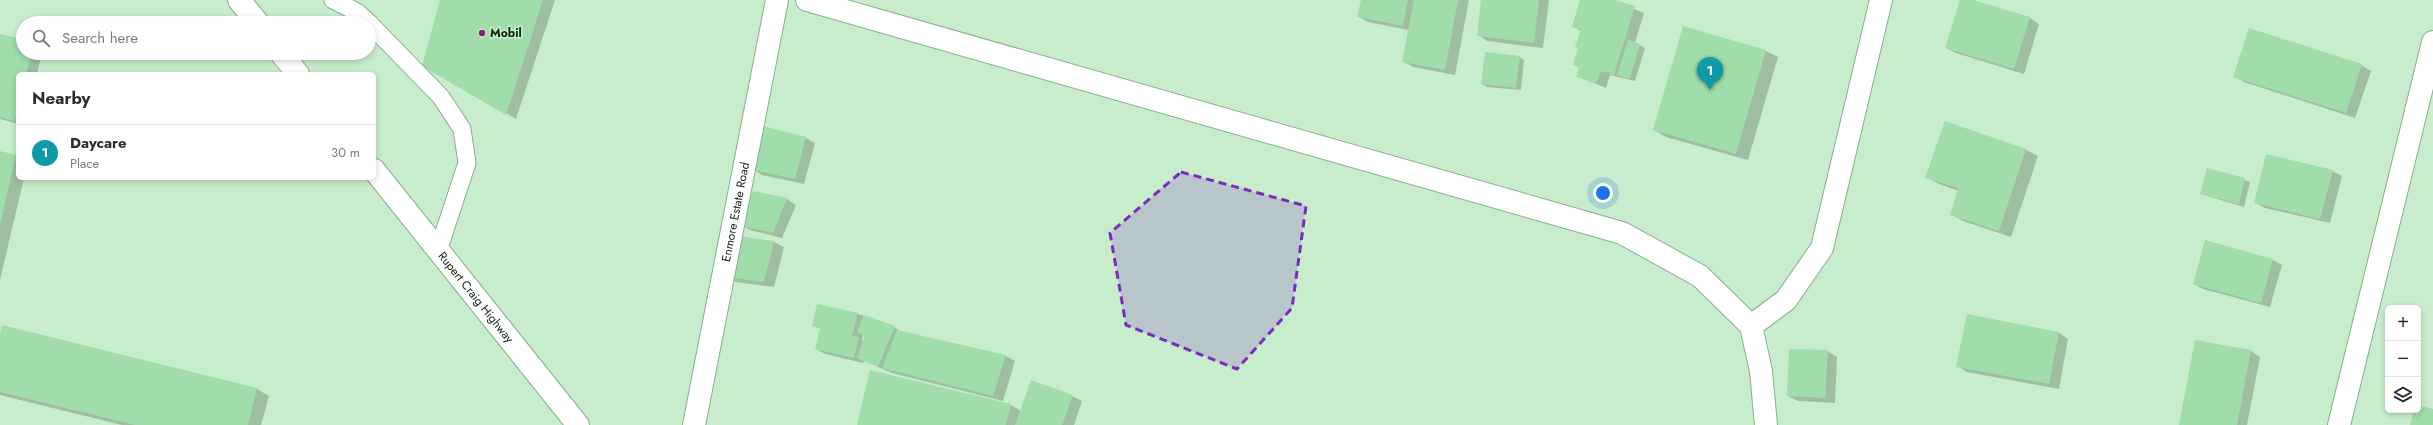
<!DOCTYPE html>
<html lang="en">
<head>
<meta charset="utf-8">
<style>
	:root { --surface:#fff; --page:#f7f7f7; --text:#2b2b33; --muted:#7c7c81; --line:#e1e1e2; --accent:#ea580c }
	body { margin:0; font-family:Jost,sans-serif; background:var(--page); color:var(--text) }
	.controls { position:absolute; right:12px; bottom:12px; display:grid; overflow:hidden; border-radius:6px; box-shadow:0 2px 6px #0003 }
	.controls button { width:36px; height:36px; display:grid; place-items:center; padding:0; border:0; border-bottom:1px solid var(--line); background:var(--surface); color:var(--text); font:20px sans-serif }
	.you { position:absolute; left:1603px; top:193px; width:14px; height:14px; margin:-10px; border:3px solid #fff; border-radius:50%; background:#1a73e8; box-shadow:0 0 0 6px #1a73e833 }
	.badge { display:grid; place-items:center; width:26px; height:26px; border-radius:50%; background:var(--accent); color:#fff; font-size:13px; font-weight:700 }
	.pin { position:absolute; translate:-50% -33px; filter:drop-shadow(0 1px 2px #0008) }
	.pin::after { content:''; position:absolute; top:21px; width:14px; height:12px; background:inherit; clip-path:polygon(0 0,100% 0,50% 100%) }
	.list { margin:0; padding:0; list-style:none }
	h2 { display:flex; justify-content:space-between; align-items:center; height:52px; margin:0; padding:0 16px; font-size:17px }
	h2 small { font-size:13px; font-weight:400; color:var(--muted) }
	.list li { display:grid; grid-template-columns:26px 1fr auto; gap:12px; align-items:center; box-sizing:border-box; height:56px; padding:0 16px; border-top:1px solid var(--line) }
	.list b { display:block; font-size:15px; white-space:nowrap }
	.list p { margin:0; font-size:13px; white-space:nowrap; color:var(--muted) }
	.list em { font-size:13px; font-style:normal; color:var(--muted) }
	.icon { flex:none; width:22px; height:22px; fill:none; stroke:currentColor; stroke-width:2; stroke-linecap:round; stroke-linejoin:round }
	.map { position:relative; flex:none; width:2433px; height:425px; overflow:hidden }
	.search { position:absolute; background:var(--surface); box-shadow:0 2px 6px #0003; left:16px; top:16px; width:360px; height:44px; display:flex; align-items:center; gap:10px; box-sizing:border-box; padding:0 14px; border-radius:22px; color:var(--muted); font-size:15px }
	.panel { position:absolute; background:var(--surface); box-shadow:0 2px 6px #0003; left:16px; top:72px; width:360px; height:108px; border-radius:6px }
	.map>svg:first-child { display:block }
</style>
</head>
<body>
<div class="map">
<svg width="2433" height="425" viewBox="0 0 2433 425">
	<rect width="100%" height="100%" fill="#c7edcc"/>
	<!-- shadow -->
	<g fill="#0003" fill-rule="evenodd">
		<polygon points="441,0 555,0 516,119 424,65"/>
		<polygon points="1362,0 1469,0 1455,75 1413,67 1403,61 1409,30 1368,22 1359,17"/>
		<polygon points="1482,0 1549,0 1543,48 1487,41 1478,35"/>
		<polygon points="1581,0 1612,0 1644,13 1635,43 1645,48 1635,81 1610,75 1606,88 1577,76 1580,68 1574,65 1579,49 1581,31 1573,26"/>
		<polygon points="1961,0 1970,0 2030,18 2039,24 2024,74 1956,53 1946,48"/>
		<polygon points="1684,27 1766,51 1778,57 1748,160 1666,137 1654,130"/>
		<polygon points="0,35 23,40 23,53 42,53 37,74 18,74 18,124 0,119"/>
		<polygon points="1519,57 1524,60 1521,90 1487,87 1482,84"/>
		<polygon points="2361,65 2371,71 2355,118 2244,82 2234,76"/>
		<polygon points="1945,123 2026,150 2038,156 2011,237 1963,221 1951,214 1959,191 1939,184 1927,177"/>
		<polygon points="806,138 815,143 804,184 762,175 753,169"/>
		<polygon points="0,152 18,157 18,178 24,178 0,280"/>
		<polygon points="2208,170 2250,182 2244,207 2201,194"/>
		<polygon points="2332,171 2342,176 2330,223 2265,208 2255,202"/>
		<polygon points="753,192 787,199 796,205 782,238 750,230 740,224"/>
		<polygon points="737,237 774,242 784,247 774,287 736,282 727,276"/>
		<polygon points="2206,241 2273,260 2282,265 2270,307 2203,289 2194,284"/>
		<path d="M858 314 894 327 899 331 1006 356 1015 361 1003 401 892 373 864 361 863 363 825 354 816 349 821 329 813 325ZM863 335 866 336 864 342 862 340Z"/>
		<polygon points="1968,315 2059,333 2068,339 2059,389 1967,372 1958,366"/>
		<polygon points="3,326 257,389 269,396 261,425 122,425 0,395 0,338"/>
		<polygon points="1827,351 1837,357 1835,403 1798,401 1788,396"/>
		<polygon points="2251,351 2260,357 2247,425 2180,425"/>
		<polygon points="871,371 1011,405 1021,411 1072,396 1082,401 1074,425 858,425"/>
	</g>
	<!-- building -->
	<g fill="#a0ddaa">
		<polygon points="440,0 543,0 506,115 422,66"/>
		<polygon points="1361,0 1408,0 1403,26 1357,17"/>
		<polygon points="1414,0 1458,0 1445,70 1402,62"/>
		<polygon points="1481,0 1539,0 1534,43 1477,36"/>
		<polygon points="1580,0 1615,0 1635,6 1614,75 1601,71 1596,83 1576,77 1579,67 1573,65 1578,48 1575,47 1581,29 1572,27"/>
		<polygon points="1960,0 1973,0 2030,17 2014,69 1945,48"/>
		<polygon points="1683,26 1766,50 1736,154 1653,130"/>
		<polygon points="2249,28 2362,64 2346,113 2233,77"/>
		<polygon points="0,34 23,39 23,53 32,53 26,74 18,74 18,107 15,121 0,117"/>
		<polygon points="1628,40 1640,44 1630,79 1617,75"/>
		<polygon points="1485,52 1520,56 1516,88 1481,84"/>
		<polygon points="1945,121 2026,149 1999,231 1950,215 1958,188 1925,178"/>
		<polygon points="763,126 806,137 795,179 752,170"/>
		<polygon points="0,151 16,155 1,221 0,221"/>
		<polygon points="2266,154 2333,170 2320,219 2254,203"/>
		<polygon points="2207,168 2245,178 2239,204 2200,194"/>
		<polygon points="753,191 787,198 773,233 739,225"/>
		<polygon points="737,236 774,241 764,282 726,277"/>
		<polygon points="2205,240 2273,259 2261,303 2193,284"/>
		<polygon points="817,304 858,313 852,336 859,337 854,358 815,349 820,328 812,326"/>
		<polygon points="1967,314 2059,332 2049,384 1956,367"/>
		<polygon points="864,315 895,326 878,367 857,358 865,336 857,332"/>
		<polygon points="2,325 257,388 248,425 135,425 0,392 0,334"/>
		<polygon points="897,330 1006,355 993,396 882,368"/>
		<polygon points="2195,340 2251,350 2237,425 2179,425"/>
		<polygon points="1789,349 1828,350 1825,398 1787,396"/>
		<polygon points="870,370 1011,404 1006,425 857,425"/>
		<polygon points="1031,380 1073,395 1062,425 1015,425"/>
		<polygon points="2418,405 2433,409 2433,425 2410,425 2414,410 2418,410"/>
	</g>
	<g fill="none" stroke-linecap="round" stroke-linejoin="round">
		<!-- lane casing -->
		<g stroke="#8aae8f" stroke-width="19">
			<g id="lane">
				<polyline points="333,0 357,12 369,23"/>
				<polyline points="369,23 441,97 462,129 467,163 438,251"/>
			</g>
		</g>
		<!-- street casing -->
		<g stroke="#8aae8f" stroke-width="24">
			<g id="street">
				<polyline points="807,0 1622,233 1700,276 1751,326 1761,371 1766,425"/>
				<polyline points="1751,326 1786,300 1822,248 1881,0"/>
				<path id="s1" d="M694 425 777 0"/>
				<polyline points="2339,425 2433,42"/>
			</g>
		</g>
		<!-- primary casing -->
		<g stroke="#8aae8f" stroke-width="24">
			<g id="primary">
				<polyline points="239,0 258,23"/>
				<polyline points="281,53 298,74"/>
				<path id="s2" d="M374 170 578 425"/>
			</g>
		</g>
		<!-- lane -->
		<use href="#lane" stroke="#fff" stroke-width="17"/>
		<!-- street -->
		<use href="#street" stroke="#fff" stroke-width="22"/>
		<!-- primary -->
		<use href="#primary" stroke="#fff" stroke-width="22"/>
	</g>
	<!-- marked area -->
	<path fill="#7b2cbf" fill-opacity="0.2" stroke="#7b2cbf" stroke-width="3" stroke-dasharray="8 5" stroke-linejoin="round" d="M1181 172 1306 206 1292 308 1237 369 1126 325 1110 233Z"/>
	<!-- markers -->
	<circle fill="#871e85" stroke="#c7edcc" stroke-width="1.5" cx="482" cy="33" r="4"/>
	<g text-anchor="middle" stroke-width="3" stroke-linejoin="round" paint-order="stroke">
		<!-- poi labels -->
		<g font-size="12" font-weight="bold" fill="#122014" stroke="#c7edcc" text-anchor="start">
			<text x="490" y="37">Mobil</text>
		</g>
		<!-- street labels -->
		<g font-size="12" fill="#122014" stroke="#c7edcc">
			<text dy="4" stroke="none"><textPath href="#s1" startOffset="217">Enmore Estate Road</textPath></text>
			<text dy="4" stroke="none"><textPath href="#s2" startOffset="163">Rupert Craig Highway</textPath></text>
		</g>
	</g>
</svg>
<div class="controls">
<button>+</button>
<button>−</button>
<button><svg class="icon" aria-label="layers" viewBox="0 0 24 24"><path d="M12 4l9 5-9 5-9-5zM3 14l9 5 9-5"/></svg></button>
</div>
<div class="you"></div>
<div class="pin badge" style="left:1710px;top:90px;background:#0f9aa8">1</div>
<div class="search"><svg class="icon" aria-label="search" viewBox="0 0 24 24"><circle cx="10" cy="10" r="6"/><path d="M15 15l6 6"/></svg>Search here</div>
<section class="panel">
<h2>Nearby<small></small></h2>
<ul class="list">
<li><span class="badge" style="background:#0f9aa8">1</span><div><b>Daycare</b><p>Place</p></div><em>30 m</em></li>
</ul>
</section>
</div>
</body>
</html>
